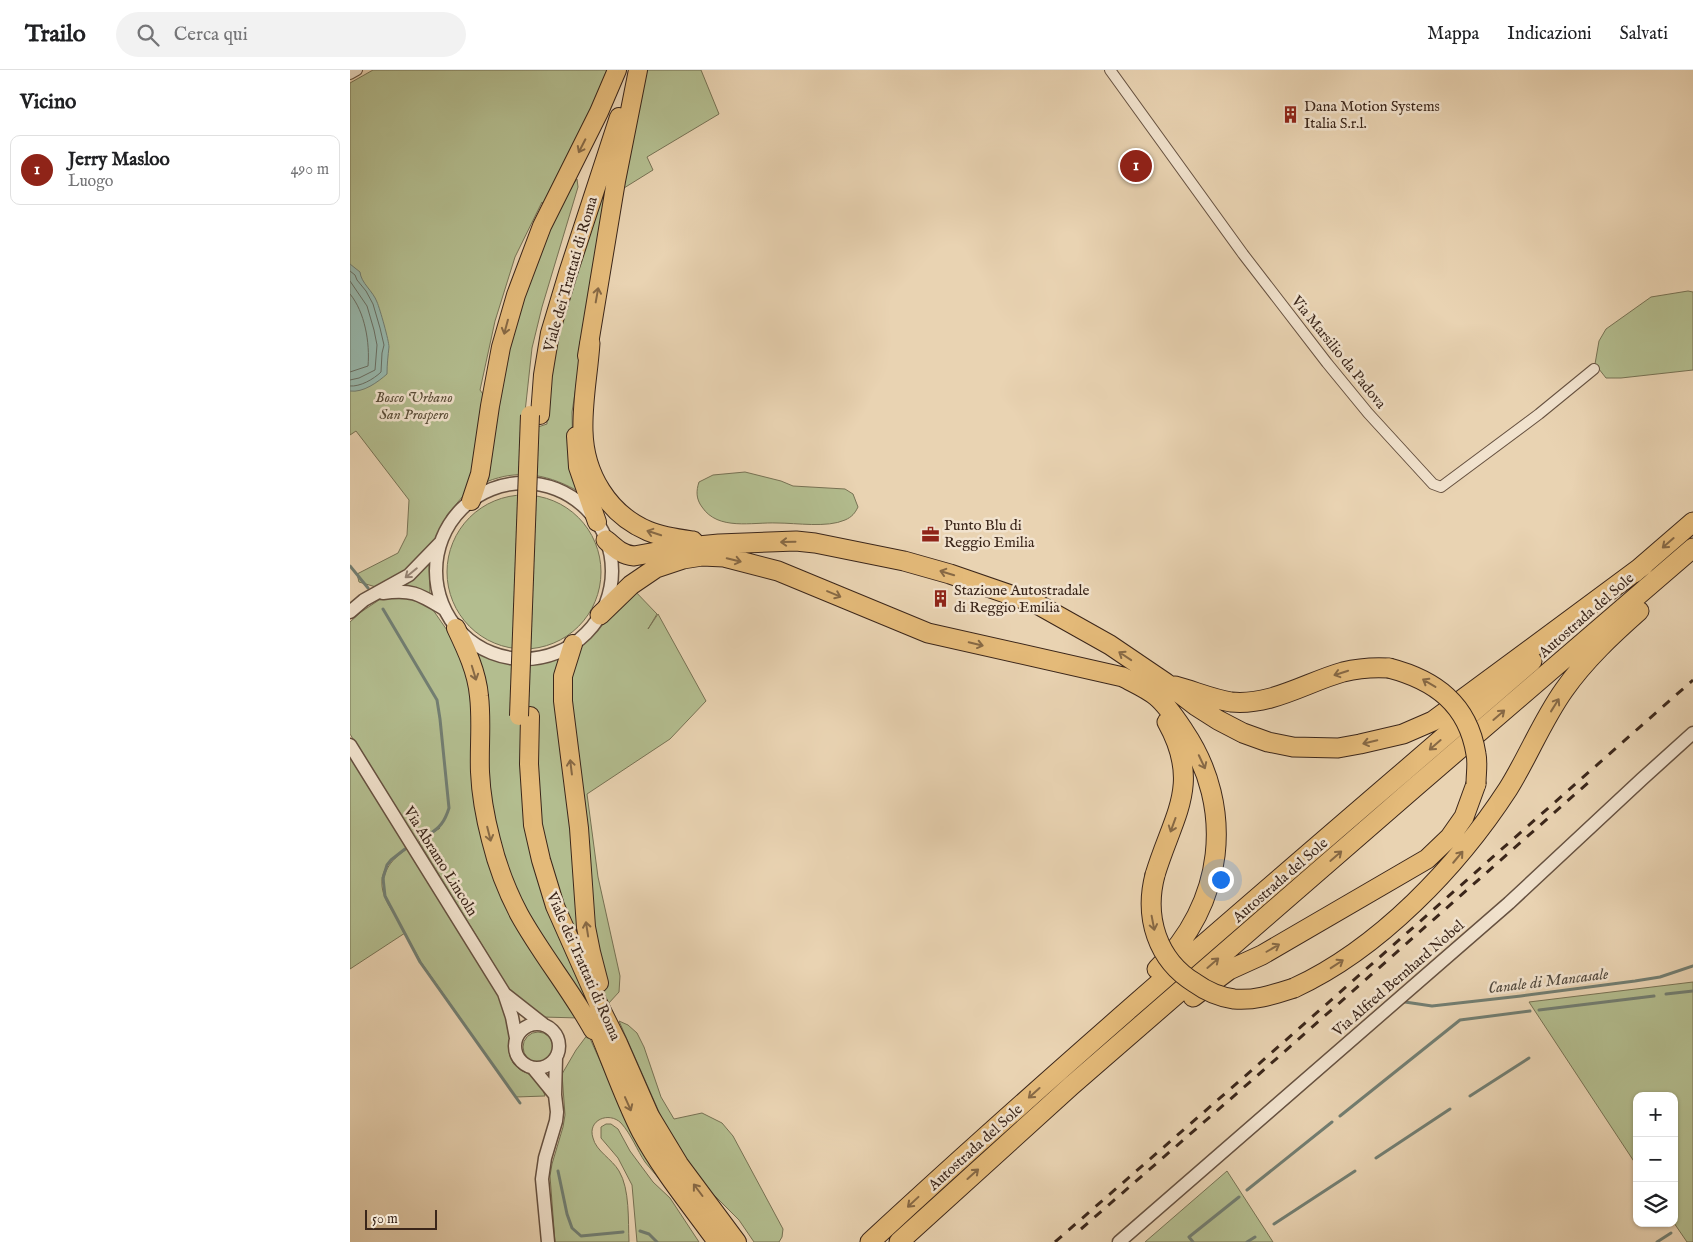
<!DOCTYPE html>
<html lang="it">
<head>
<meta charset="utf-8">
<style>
  body { margin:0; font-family:"IM FELL English",serif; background:#f2f2f2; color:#202124 }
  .controls { position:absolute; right:15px; bottom:15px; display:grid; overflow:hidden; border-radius:10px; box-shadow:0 1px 4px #0004 }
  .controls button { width:45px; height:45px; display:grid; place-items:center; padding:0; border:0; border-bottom:1px solid #e0e0e0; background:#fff; color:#202124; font:25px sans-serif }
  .scale { position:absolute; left:15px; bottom:12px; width:72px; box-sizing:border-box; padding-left:5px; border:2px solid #3b261a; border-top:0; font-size:14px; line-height:18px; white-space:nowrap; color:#3b261a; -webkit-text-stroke:4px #f1e2cd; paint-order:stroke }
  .you { position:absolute; left:870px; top:809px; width:18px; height:18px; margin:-12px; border:4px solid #fff; border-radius:50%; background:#1a73e8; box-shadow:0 0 0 8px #1a73e833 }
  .badge { display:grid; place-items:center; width:32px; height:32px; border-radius:50%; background:#8f2418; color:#fff; font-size:16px; font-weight:700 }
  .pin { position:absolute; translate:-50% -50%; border:2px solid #fff; box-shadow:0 1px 5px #0006 }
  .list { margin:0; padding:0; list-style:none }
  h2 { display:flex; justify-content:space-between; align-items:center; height:65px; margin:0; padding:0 20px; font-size:21px }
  h2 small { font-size:16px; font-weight:400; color:#757577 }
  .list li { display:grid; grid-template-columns:32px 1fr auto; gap:15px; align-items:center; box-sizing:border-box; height:70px; margin:0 10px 10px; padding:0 10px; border:1px solid #e0e0e0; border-radius:10px }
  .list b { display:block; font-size:19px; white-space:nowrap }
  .list p { margin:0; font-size:16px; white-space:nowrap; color:#757577 }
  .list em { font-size:16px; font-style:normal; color:#757577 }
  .icon { flex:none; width:28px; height:28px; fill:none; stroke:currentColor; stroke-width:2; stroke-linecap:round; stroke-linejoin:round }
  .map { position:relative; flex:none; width:1343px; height:1172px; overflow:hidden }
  header { display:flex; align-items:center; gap:30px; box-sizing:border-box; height:70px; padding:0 25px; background:#fff; border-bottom:1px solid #e0e0e0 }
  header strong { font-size:24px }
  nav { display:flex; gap:28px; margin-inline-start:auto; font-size:18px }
  .search { width:350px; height:45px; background:#f2f2f2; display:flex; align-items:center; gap:12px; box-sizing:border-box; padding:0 18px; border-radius:28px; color:#757577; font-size:19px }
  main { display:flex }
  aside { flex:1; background:#fff }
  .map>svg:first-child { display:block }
  .green { fill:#b3bd8f; stroke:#777254 }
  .water { fill:#97b8ad; stroke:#727e72 }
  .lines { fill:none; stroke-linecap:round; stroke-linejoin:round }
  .shore { stroke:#696f64; stroke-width:1 }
  .stream { stroke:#727e72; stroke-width:3 }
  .minor-casing { stroke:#665140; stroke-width:12 }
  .tertiary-casing { stroke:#665140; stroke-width:15 }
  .trunk-casing { stroke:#3b261a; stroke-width:20 }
  .motorway-casing { stroke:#3b261a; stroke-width:21 }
  .minor { stroke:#f1e2cd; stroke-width:10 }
  .tertiary { stroke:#f1e2cd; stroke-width:12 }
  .trunk { stroke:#e4ba79; stroke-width:18 }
  .motorway { stroke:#e4ba79; stroke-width:19 }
  .rail { stroke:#3b261a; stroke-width:3; stroke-dasharray:9 9; stroke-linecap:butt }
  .trunk-bridge-casing { stroke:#3b261a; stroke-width:20; stroke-linecap:butt }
  .motorway-bridge-casing { stroke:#3b261a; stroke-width:21; stroke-linecap:butt }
  .trunk-bridge { stroke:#e4ba79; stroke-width:18 }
  .motorway-bridge { stroke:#e4ba79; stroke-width:19 }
  .oneway { stroke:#876945 }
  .oneway2 { stroke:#968474 }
  .labels { text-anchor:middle; stroke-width:5; stroke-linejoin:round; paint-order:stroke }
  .poi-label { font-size:15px; fill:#3b261a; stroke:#f1e2cd; text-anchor:start }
  .street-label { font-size:15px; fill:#3b261a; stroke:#f1e2cd }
  .park-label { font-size:15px; font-style:italic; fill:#594c37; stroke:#f1e2cd }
  .water-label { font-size:16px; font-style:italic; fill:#524a3f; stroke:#f1e2cd }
</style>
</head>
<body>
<header>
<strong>Trailo</strong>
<div class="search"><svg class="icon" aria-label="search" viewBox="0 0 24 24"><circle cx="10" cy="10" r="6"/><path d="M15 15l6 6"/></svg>Cerca qui</div>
<nav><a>Mappa</a><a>Indicazioni</a><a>Salvati</a></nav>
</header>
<main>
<aside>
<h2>Vicino<small></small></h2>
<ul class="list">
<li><span class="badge">1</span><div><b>Jerry Masloo</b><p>Luogo</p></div><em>490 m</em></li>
</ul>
</aside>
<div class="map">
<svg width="1343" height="1172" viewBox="0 0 1343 1172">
  <rect width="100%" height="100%" fill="#e9d3b2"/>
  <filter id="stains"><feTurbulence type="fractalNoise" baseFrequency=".004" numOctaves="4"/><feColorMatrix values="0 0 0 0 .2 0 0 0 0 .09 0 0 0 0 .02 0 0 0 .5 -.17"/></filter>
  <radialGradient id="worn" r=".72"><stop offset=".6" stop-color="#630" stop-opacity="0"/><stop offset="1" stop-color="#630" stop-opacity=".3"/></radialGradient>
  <!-- green -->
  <path class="green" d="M 23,0 L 261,0 L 194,136 L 192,132 L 165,187 L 145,251 L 130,320 L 135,327 L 128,388 L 118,420 L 97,445 L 85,472 L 66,496 L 26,517 L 9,512 L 7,504 L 48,483 L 57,465 L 59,430 L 6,361 L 0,365 L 0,13 Z
    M 297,0 L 351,0 L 369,44 L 297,87 L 303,100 L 274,118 L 278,85 Z
    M 227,109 L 228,117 L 192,237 L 182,278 L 175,342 L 185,358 L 197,354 L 197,334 L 206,266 L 255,114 L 258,111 L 222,342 L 223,389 L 231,423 C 201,405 170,398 136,412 L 153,306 L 166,252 L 197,161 L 217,122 Z
    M 1338,221 L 1343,222 L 1343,300 L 1271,308 L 1256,308 L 1245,294 L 1249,271 L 1256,259 L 1301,227 Z
    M 395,402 L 431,411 L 443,416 L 495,419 L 503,424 L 508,437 C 505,443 502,447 495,450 C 477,458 447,453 427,453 C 402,452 368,461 352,437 C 346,429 346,421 349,412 L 363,405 Z
    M97 502a77 77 0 1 1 154 0a77 77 0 1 1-154 0Z
    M 79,493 L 80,525 L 49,518 L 62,510 Z
    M 282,518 L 307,544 L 298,559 L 308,544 L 356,631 L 320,669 L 237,724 L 248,807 L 270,906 L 269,922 L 258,934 L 230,948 L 192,947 L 173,935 L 159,919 L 69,772 L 90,758 L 67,771 L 0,664 L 0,552 L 11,542 L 29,530 L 48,526 L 62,527 L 83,540 L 99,563 L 133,583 L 151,590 L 180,592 L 207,586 L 224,577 L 240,563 L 253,547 Z
    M 0,683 L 58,777 C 28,796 24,816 45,845 C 43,839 38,833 36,827 C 28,805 40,790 57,779 L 150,927 L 161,967 L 159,975 L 160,983 L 163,993 L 169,999 L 184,1007 L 191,1014 L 195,1026 L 166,1027 L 71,892 L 55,863 L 0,899 Z
    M 1343,912 L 1343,1172 L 1337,1172 L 1324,1153 L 1324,1026 L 1287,1026 L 1287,1096 L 1179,932 Z
    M 269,951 L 278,955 L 287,963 L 294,977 L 311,1027 L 324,1049 L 352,1043 L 372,1053 L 383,1066 L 433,1159 L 432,1167 L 429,1172 L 404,1172 L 389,1150 L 355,1116 L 330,1080 L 313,1051 Z
    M173 977a15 15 0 1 1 30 0a15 15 0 1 1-30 0Z
    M 238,964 L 272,1040 L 310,1110 C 305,1104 300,1098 295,1092 C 287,1080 281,1064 271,1053 C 259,1041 237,1050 243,1068 C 246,1081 262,1089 269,1101 C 280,1119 278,1151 279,1172 L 205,1172 L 200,1106 L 202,1094 L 213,1057 L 215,1045 L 212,1004 L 226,980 Z
    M 256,1054 L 261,1054 L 268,1059 L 280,1081 L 303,1112 L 320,1128 L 349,1172 L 287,1172 L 282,1115 L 268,1088 L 251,1068 L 251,1057 Z
    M 877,1101 L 923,1172 L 795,1172 Z"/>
  <!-- water -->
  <path class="water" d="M 0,194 L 10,202 C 11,213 23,221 27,232 C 30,239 39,271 39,277 C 38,286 37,294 37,304 C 28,312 13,323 0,321 Z"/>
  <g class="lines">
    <!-- shore -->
    <path class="shore" d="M 0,201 L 5,205 L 7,210 L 16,221 L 23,234 L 30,258 L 34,275 L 32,283 L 31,302 C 24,309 10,317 0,316
      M 0,211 L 17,236 L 24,260 L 27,275 L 25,300 L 9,308 L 0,310
      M 0,224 C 15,242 20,273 18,296 L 0,302"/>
    <!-- stream -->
    <path class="stream" d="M 0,496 L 18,518
      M 33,539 L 87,630 L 90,649 L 99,738 C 95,751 90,758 78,765
      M 55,779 L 41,790 L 37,795 L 33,808 L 35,826 L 70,892 L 170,1033
      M 1316,924 L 1343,921
      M 1055,932 L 1082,936 L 1171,926 L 1285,911 L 1310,907 L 1343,896
      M 1189,940 L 1304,926
      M 1120,1026 L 1179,988
      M 990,1046 L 1110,950 L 1180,941
      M 1026,1088 L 1100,1039
      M 208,1101 L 217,1144 L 222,1158 L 231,1166 L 273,1162
      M 897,1120 L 982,1052
      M 924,1154 L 1005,1101
      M 290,1161 L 299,1164 L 307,1172
      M 843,1172 L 839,1167 L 889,1127
      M 897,1172 L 905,1167
      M 1307,1172 L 1321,1163"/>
    <defs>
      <path id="minor" d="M 760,0 L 893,184 L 977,293 L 1018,343 L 1083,414 L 1091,417 L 1189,344 L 1244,299
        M 0,4 L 7,0"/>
      <path id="tertiary" d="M86 501a88 88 0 1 1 176 0a88 88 0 1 1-176 0Z
        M 33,523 C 62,519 69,524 94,539
        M 0,542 L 14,530 L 59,505 L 90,473
        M 0,675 L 154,923 L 162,947 L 166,968
        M 156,925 L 193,954
        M165 976a22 22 0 1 1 44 0a22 22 0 1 1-44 0Z
        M 183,998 L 205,1025
        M 198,1172 L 192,1109 L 195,1088 L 206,1051 L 207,1042 L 205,1025 L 206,987
        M 769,1172 L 1159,833 L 1292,709 L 1343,663"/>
      <path id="trunk" d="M 237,286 L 266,111 L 288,0
        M 190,345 L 193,305 L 200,263 L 218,203 L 269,47
        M 226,366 L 228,397 L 247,452
        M 121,431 L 130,404 L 140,336 L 151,277 L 166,225 L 192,156 L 249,42 L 267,0
        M 106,558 C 116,579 127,602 129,626 C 132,651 129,677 130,702 C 131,725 135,747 141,770 C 147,795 157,821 169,844 C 191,884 221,920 243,960
        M 223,574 L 213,606 L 213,631 L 229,758 L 236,857 L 241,882 L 249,913
        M 180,646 L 179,694 L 183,755 L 191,790 L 205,836 L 248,933 L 268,973 L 300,1046 L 329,1094 L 387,1172
        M 242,946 C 259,984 272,1025 291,1062 C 312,1101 341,1136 367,1172"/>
      <path id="motorway" d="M 240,273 C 238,303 232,332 233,361 C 234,404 258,444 298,461 C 312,467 328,469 343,471
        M 256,470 C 265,478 272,485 284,486 L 328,478 L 369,474 L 446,471 L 465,473 L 554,491 L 600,504 L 687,534 L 760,575 L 816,613 L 846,636 L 868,650 L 893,663 L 918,672 L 943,677 L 988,678 L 1010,674 L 1053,664 L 1083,651 L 1294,495
        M 1284,503 L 1343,452
        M 250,545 L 281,515 L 306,498 L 333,489 L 352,486 L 374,487 L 428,501 L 578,563 L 773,607 C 784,613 796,618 806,626 C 817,635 826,649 834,661 C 886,738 874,835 807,899
        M 825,616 C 844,621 862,629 881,632 C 921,636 957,612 993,602 C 1009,598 1023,597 1039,598
        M 805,805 C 823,745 852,715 817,652
        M 944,918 C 1029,879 1108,796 1158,719 C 1178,687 1192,651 1214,620 C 1235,590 1262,565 1289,541
        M 843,927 L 879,900 L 912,885 L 1077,789 L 1100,767 L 1114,747 L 1126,714
        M 520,1172 C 735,973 960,783 1182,591
        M 549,1172 L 721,1016 L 1064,718 L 1343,478"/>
    </defs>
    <!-- minor casing -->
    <use href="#minor" class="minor-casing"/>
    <!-- tertiary casing -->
    <use href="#tertiary" class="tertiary-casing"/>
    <!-- trunk casing -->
    <use href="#trunk" class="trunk-casing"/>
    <!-- motorway casing -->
    <use href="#motorway" class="motorway-casing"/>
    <!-- minor -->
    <use href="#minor" class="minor"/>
    <!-- tertiary -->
    <use href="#tertiary" class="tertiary"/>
    <!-- trunk -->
    <use href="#trunk" class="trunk"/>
    <!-- motorway -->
    <use href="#motorway" class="motorway"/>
    <!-- rail -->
    <path class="rail" d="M 731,1159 L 908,1005 L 1240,711
      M 705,1172 L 902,1000 L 1343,610"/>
    <defs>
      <path id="trunk-bridge" d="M 169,646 L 180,345"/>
      <path id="motorway-bridge" d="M 1039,598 C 1085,610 1118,634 1126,684 C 1128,693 1126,704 1126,714
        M 805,805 C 794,847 807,890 845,913 C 856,921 870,927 884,929 C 905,931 925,924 944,918"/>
    </defs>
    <!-- trunk-bridge casing -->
    <use href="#trunk-bridge" class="trunk-bridge-casing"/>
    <!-- motorway-bridge casing -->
    <use href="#motorway-bridge" class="motorway-bridge-casing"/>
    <!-- trunk-bridge -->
    <use href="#trunk-bridge" class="trunk-bridge"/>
    <!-- motorway-bridge -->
    <use href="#motorway-bridge" class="motorway-bridge"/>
  </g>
  <!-- one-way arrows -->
  <defs><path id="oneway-shaft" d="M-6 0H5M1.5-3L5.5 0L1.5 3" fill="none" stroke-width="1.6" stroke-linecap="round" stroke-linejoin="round" transform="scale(1.25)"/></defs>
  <g class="oneway">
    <use href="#oneway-shaft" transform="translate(232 76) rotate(117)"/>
    <use href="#oneway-shaft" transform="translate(247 225) rotate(-80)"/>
    <use href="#oneway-shaft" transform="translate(156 257) rotate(105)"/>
    <use href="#oneway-shaft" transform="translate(304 463) rotate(-162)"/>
    <use href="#oneway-shaft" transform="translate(438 472) rotate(179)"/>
    <use href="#oneway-shaft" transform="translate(1318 473) rotate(139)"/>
    <use href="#oneway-shaft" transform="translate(384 490) rotate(14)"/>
    <use href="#oneway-shaft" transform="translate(597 503) rotate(-163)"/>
    <use href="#oneway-shaft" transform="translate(484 524) rotate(23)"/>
    <use href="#oneway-shaft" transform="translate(626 574) rotate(13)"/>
    <use href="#oneway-shaft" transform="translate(775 586) rotate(-146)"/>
    <use href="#oneway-shaft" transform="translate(124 603) rotate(73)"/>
    <use href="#oneway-shaft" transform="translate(991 603) rotate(162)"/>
    <use href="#oneway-shaft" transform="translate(1079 613) rotate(-149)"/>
    <use href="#oneway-shaft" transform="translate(1205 635) rotate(-58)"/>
    <use href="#oneway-shaft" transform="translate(1149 645) rotate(-41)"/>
    <use href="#oneway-shaft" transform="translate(1020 672) rotate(167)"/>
    <use href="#oneway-shaft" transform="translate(1085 675) rotate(139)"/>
    <use href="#oneway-shaft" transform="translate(852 692) rotate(65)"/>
    <use href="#oneway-shaft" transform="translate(221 697) rotate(-97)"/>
    <use href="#oneway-shaft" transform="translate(823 755) rotate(110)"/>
    <use href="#oneway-shaft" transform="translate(139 764) rotate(76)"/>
    <use href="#oneway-shaft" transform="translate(986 786) rotate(-41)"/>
    <use href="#oneway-shaft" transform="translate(1108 787) rotate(-50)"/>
    <use href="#oneway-shaft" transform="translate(803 853) rotate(79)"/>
    <use href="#oneway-shaft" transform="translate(237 859) rotate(-99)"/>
    <use href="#oneway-shaft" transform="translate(923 878) rotate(-30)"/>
    <use href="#oneway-shaft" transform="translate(863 893) rotate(-41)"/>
    <use href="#oneway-shaft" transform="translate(987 894) rotate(-33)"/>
    <use href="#oneway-shaft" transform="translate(684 1023) rotate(138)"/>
    <use href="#oneway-shaft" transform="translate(278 1034) rotate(66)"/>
    <use href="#oneway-shaft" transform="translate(623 1104) rotate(-42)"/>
    <use href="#oneway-shaft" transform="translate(348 1120) rotate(-127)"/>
    <use href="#oneway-shaft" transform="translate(563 1132) rotate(137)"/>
  </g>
  <use class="oneway2" href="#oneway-shaft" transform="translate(61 503) rotate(141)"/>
  <!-- icons -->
  <defs>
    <symbol id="building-bare" viewBox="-9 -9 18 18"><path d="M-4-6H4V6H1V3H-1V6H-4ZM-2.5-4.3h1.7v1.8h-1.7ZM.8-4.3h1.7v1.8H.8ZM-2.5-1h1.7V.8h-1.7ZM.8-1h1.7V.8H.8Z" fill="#8f2418" stroke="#f1e2cd" stroke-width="2.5" paint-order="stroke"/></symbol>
    <symbol id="office-bare" viewBox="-9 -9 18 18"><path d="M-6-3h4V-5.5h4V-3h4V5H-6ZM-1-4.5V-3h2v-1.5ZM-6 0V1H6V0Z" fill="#8f2418" stroke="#f1e2cd" stroke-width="2.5" paint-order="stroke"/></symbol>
  </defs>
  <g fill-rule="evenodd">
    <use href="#building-bare" x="928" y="32" width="25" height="25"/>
    <use href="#office-bare" x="568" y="452" width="25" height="25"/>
    <use href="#building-bare" x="578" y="516" width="25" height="25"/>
  </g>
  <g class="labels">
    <!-- poi labels -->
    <g class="poi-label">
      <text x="954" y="41">Dana Motion Systems<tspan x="954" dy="17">Italia S.r.l.</tspan></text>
      <text x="594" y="460">Punto Blu di<tspan x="594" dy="17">Reggio Emilia</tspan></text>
      <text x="604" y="525">Stazione Autostradale<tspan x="604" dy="17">di Reggio Emilia</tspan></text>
    </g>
    <!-- street labels -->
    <g class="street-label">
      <text transform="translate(220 204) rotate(-74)" y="5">Viale dei Trattati di Roma</text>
      <text transform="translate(989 282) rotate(51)" y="5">Via Marsilio da Padova</text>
      <text transform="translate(1236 545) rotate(-41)" y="5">Autostrada del Sole</text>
      <text transform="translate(91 791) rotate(58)" y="5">Via Abramo Lincoln</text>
      <text transform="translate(930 810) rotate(-41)" y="5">Autostrada del Sole</text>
      <text transform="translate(234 896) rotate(66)" y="5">Viale dei Trattati di Roma</text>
      <text transform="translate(1048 908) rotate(-41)" y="5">Via Alfred Bernhard Nobel</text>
      <text transform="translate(625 1077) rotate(-42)" y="5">Autostrada del Sole</text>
    </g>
    <!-- park labels -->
    <g class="park-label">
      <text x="64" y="332">Bosco Urbano<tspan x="64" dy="17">San Prospero</tspan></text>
    </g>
    <!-- water labels -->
    <g class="water-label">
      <text transform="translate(1198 910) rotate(-7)" y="6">Canale di Mancasale</text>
    </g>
  </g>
  <rect width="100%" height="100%" filter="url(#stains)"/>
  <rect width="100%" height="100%" fill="url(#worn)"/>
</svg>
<div class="controls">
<button>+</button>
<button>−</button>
<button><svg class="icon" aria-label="layers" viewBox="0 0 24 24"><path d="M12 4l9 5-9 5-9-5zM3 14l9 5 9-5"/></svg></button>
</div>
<div class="scale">50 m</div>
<div class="you"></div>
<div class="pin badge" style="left:786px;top:96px">1</div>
</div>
</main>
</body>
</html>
